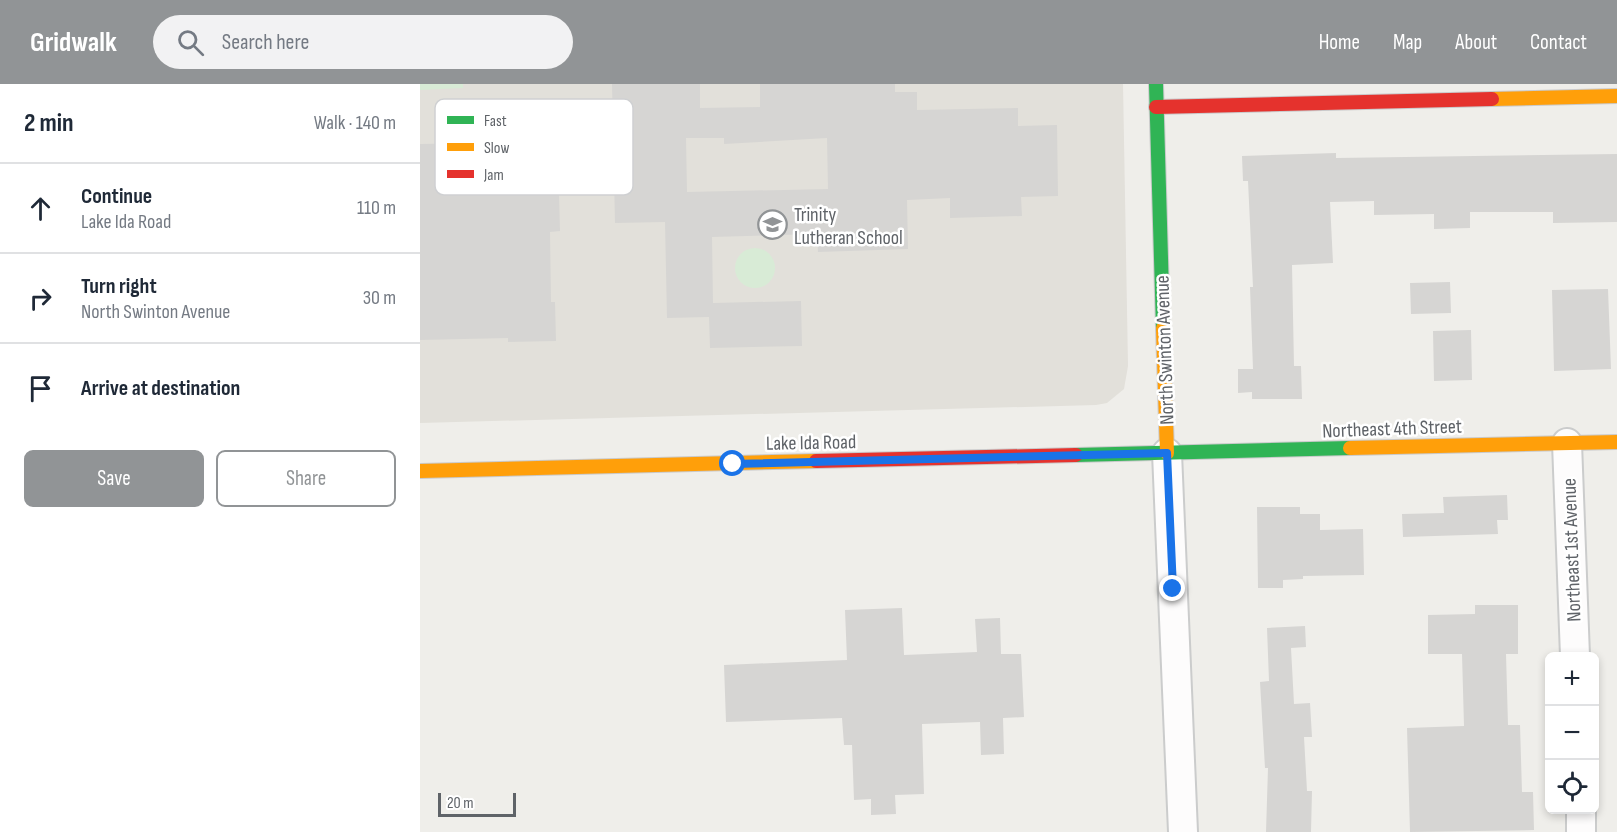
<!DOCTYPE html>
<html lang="en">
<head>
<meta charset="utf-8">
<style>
  body { margin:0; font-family:"Sofia Sans Condensed",sans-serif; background:#f2f2f3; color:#1f2937 }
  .controls { position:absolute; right:18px; bottom:18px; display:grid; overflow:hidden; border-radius:9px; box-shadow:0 3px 9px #0003 }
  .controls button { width:54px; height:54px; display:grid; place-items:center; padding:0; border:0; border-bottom:2px solid #e0e1e3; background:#fff; color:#1f2937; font:30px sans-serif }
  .scale { position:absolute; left:18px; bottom:15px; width:78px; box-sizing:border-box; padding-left:6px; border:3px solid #5f6368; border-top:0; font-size:16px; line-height:21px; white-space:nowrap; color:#5f6368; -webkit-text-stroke:4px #fff; paint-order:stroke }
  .stop { position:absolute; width:18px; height:18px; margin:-14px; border:4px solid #1a73e8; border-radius:50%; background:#fff }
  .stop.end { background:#1a73e8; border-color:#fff; box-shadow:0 2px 6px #0008 }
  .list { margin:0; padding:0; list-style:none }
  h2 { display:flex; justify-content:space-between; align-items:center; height:78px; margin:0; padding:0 24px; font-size:26px }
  h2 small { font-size:20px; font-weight:400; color:#747a83 }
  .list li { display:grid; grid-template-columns:39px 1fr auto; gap:18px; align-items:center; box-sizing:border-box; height:90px; padding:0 24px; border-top:2px solid #e0e1e3 }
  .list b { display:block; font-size:22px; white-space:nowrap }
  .list p { margin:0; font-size:20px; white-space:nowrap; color:#747a83 }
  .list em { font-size:20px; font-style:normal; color:#747a83 }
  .actions { display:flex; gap:12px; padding:18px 24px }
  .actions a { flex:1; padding:14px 0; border:2px solid #919496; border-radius:9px; text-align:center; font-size:21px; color:#919496 }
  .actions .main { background:#919496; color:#fff }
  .icon { flex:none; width:33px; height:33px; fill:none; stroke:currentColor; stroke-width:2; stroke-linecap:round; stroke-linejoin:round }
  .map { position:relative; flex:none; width:1197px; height:748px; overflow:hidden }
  header { display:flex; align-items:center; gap:36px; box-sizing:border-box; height:84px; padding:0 30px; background:#919496; color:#fff }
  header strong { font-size:28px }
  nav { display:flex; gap:33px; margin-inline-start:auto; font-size:21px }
  .search { width:420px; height:54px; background:#f2f2f3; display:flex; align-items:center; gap:15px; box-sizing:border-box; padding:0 21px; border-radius:33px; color:#747a83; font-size:22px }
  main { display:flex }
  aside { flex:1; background:#fff }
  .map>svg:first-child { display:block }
  .education { fill:#e2e0da }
  .green { fill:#d8ebd6 }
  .building { fill:#d6d5d3; fill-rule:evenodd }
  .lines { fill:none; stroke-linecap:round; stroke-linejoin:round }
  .street-casing { stroke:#cbcccc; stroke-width:32 }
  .fast-casing { stroke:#cacacb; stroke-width:16 }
  .slow-casing { stroke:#cacacb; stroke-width:16 }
  .jam-casing { stroke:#cacacb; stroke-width:16 }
  .street { stroke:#fdfcfc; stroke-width:28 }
  .fast { stroke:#30b455; stroke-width:14 }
  .slow { stroke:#ff9f0a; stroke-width:14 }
  .jam { stroke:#e5322d; stroke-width:14 }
  .route { stroke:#1a73e8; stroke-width:8 }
  .labels { text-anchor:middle; stroke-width:5; stroke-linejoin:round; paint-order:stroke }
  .poi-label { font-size:20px; fill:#5f6368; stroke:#fff; text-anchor:start }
  .street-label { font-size:20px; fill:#5f6368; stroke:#fff }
  .key { fill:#fff; stroke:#cfd0d2; stroke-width:1.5 }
  .key-label { font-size:16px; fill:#5f6368 }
</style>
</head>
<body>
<header>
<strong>Gridwalk</strong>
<div class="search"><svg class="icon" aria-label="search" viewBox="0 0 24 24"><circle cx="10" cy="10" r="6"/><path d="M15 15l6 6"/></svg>Search here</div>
<nav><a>Home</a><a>Map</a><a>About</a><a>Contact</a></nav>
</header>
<main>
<aside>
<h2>2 min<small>Walk · 140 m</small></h2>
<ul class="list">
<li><svg class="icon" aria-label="ahead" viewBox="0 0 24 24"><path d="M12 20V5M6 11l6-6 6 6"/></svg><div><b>Continue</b><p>Lake Ida Road</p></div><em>110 m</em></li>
<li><svg class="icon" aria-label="right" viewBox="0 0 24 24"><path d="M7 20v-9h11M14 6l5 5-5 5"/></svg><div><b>Turn right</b><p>North Swinton Avenue</p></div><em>30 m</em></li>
<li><svg class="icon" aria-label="arrive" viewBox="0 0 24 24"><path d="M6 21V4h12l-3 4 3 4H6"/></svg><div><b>Arrive at destination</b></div></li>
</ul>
<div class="actions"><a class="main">Save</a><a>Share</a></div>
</aside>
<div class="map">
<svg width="1197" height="748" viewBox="0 0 1197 748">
  <rect width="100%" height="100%" fill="#efeeea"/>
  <!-- education -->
  <path class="education" d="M 0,0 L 703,0 L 708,282 L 704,305 L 687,319 L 676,321 L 0,339 Z"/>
  <!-- green -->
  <path class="green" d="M 0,0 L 43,0 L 43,4 L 0,6 Z
    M315 184a20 20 0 1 1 40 0a20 20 0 1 1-40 0Z"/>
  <!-- building -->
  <path class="building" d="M 192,0 L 280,0 L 280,24 L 340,23 L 340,0 L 475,0 L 475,8 L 497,8 L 497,26 L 598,24 L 598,42 L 637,41 L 638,112 L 601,113 L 602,132 L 530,134 L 530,114 L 487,116 L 488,165 L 398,168 L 397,150 L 292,153 L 293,219 L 381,217 L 382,262 L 290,264 L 289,233 L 247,234 L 245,138 L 195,139 ZM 266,54 L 304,54 L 304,60 L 407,54 L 408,105 L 267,108 Z
    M 145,49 L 145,73 L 138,73 L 140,147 L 130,148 L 131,218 L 135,218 L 136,257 L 88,258 L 88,254 L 0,256 L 0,60 L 123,58 L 123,50 Z
    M 916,69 L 916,74 L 1197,70 L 1197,138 L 1133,139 L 1133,128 L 1050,128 L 1050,144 L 1014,145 L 1014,130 L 954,131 L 954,117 L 910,118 L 913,179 L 872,181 L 874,282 L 881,282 L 882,315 L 832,315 L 832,308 L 818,309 L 818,285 L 833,285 L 830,203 L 833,203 L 828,97 L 823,97 L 822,72 Z
    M 1030,198 L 1031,229 L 991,230 L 990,199 Z
    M 1188,205 L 1191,285 L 1134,287 L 1132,206 Z
    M 1051,246 L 1052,296 L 1014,297 L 1013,247 Z
    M 1087,411 L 1088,436 L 1077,436 L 1078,450 L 983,453 L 982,430 L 1024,429 L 1023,413 Z
    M 837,423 L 880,423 L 880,430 L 900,430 L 900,446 L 943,445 L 944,491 L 883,492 L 883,495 L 863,496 L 863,504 L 838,504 Z
    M 1055,521 L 1098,521 L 1098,570 L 1086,570 L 1088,641 L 1100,641 L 1102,708 L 1113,708 L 1114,746 L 990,748 L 987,644 L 1044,642 L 1042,570 L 1008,570 L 1008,531 L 1055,530 Z
    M 482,524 L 484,571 L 557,568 L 555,535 L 580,534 L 581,570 L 601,570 L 604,633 L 583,634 L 584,670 L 561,671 L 560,638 L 502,640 L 504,710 L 475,711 L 476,730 L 451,731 L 451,715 L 434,716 L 432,661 L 424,661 L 422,634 L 306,638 L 304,581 L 427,576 L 425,526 Z
    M 885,542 L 886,563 L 871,564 L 874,620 L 890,619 L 892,653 L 884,653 L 887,707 L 892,707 L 891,748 L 846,748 L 848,684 L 845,684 L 840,598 L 849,597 L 847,544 Z"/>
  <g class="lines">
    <defs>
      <path id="street" d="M 1147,359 L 1155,572
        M 747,369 L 763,748
        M 1161,726 L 1161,748"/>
      <path id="fast" d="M 736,0 L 743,244
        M 656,371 L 930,364"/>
      <path id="slow" d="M 1072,15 L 1197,12
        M 743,244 L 747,369
        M 930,364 L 1197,358
        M 0,387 L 396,377"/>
      <path id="jam" d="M 736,23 L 1072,15
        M 396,377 L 656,371"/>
    </defs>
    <!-- street casing -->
    <use href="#street" class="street-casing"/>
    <!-- fast casing -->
    <use href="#fast" class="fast-casing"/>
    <!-- slow casing -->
    <use href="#slow" class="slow-casing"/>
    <!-- jam casing -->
    <use href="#jam" class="jam-casing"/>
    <!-- street -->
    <use href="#street" class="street"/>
    <!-- fast -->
    <use href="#fast" class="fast"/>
    <!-- slow -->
    <use href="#slow" class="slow"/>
    <!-- jam -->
    <use href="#jam" class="jam"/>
  </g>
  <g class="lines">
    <!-- route -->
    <path class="route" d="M 313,380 L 747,369 L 753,505"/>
  </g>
  <!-- icons -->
  <defs>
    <symbol id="school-ring" viewBox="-11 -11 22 22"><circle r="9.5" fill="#fff" stroke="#919496" stroke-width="1.5"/><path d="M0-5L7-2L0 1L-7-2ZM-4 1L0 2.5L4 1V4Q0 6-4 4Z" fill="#919496"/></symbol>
  </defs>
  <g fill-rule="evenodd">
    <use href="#school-ring" x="336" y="124" width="33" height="33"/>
  </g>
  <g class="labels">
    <!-- poi labels -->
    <g class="poi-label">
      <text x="374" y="137">Trinity<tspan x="374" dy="23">Lutheran School</tspan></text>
    </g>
    <!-- street labels -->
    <g class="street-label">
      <text transform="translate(744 266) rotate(-92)" y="7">North Swinton Avenue</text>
      <text transform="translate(972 344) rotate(-2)" y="7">Northeast 4th Street</text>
      <text transform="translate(391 358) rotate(-1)" y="7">Lake Ida Road</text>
      <text transform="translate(1151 466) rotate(-92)" y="7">Northeast 1st Avenue</text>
    </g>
  </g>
  <!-- legend -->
  <rect x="15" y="15" width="198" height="96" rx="9" class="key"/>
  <rect x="27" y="32" width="27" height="8" fill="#30b455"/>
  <rect x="27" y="59" width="27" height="8" fill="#ff9f0a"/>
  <rect x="27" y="86" width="27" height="8" fill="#e5322d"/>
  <g class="key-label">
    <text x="64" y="42">Fast</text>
    <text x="64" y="69">Slow</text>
    <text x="64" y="96">Jam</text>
  </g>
</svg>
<div class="controls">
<button>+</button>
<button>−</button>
<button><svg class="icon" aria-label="locate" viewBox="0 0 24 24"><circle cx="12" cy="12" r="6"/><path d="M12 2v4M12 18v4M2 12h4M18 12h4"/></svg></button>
</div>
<div class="scale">20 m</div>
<div class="stop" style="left:313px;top:380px"></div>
<div class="stop end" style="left:753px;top:505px"></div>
</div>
</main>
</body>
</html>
